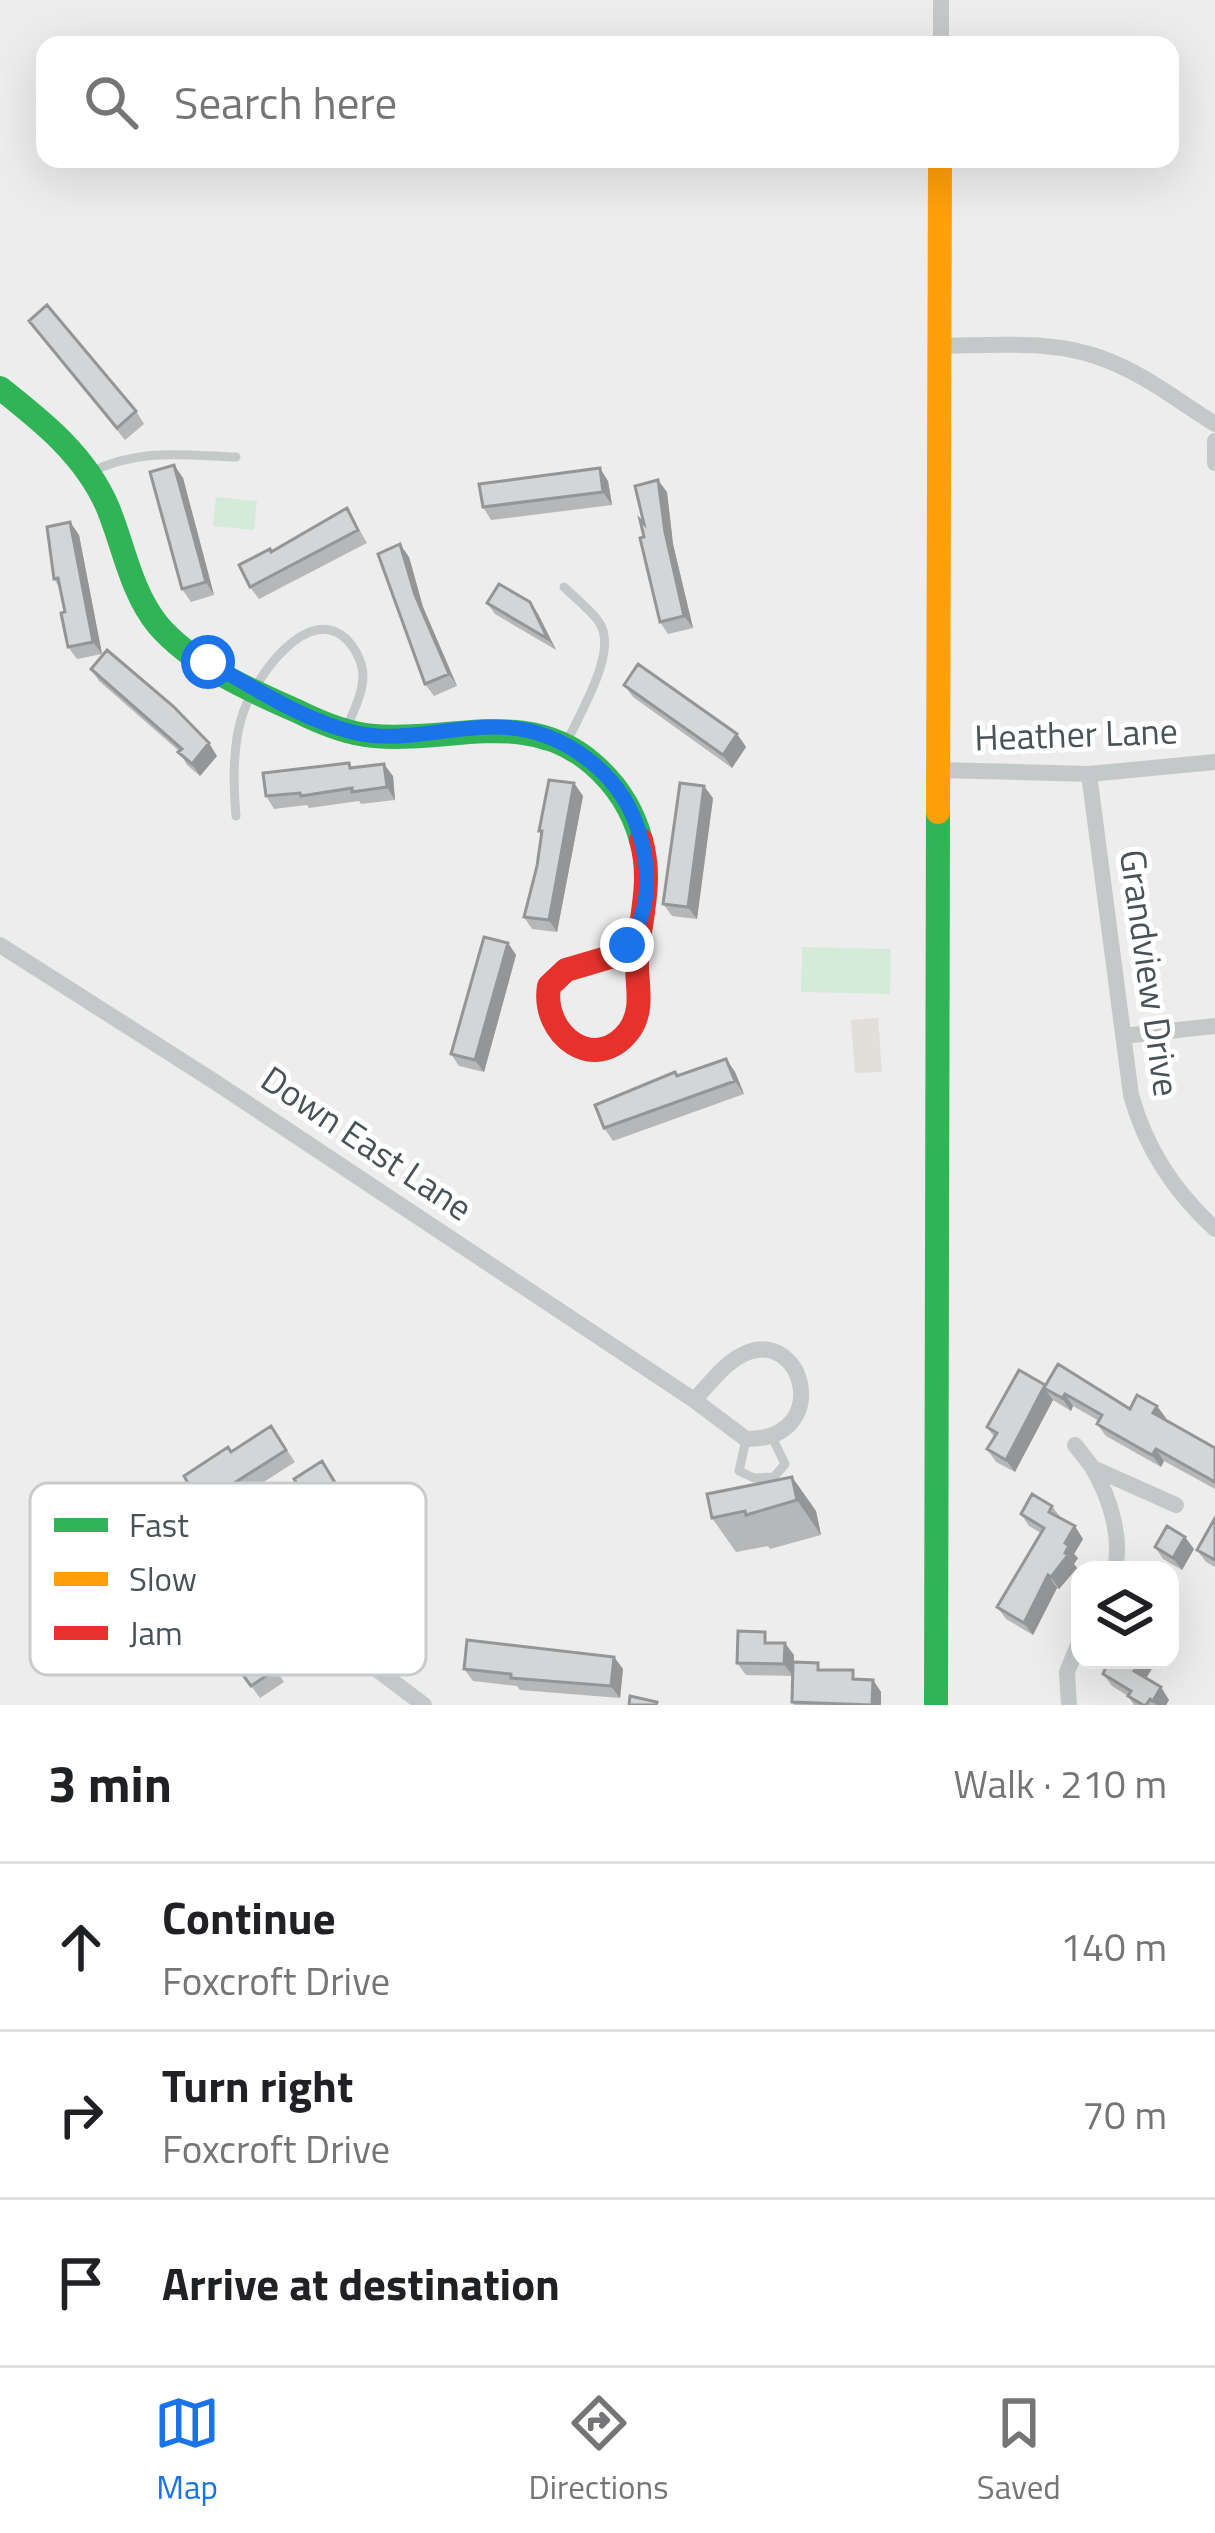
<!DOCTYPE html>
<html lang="en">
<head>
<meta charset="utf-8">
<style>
  body { margin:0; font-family:"Titillium Web",sans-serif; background:#f2f2f2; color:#202124 }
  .controls { position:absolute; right:36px; bottom:36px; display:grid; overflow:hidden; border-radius:24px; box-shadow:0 12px 48px #0002 }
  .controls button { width:108px; height:108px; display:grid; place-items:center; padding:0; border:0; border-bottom:3px solid #e0e0e0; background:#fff; color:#202124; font:60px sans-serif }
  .stop { position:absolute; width:36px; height:36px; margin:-27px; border:9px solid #1a73e8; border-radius:50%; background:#fff }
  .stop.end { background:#1a73e8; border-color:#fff; box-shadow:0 3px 12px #0008 }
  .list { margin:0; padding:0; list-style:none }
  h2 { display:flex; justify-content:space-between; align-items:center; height:156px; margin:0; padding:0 48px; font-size:51px }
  h2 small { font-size:39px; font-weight:400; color:#757577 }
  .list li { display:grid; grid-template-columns:78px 1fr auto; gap:36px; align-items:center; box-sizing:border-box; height:168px; padding:0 48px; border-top:3px solid #e0e0e0 }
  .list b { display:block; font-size:45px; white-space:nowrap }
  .list p { margin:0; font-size:39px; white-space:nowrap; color:#757577 }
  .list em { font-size:39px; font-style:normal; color:#757577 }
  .icon { flex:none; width:66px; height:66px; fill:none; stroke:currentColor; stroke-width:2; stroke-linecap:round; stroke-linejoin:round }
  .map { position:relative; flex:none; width:1215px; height:1705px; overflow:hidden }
  .search { position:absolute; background:#fff; box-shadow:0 12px 48px #0002; left:36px; right:36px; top:36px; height:132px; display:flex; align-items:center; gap:30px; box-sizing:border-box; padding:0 42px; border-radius:24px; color:#757577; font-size:45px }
  .sheet { height:660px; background:#fff }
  nav { display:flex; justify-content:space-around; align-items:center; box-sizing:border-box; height:168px; border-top:3px solid #e0e0e0; background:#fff; font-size:33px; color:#757577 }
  nav a { display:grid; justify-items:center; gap:6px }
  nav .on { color:#1a73e8 }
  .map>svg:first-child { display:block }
  .green { fill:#d4ebd9 }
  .sand { fill:#e2deda }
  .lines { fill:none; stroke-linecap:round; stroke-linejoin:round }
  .lane { stroke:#c5c8c9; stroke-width:9 }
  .street { stroke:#c5c8c9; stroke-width:16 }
  .fast { stroke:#30b455; stroke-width:24 }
  .slow { stroke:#ff9f0a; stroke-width:24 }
  .jam { stroke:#e5322d; stroke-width:24 }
  .wall { fill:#b6b7b8 }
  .shaded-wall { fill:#949596 }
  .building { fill:#d4d5d6; stroke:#949596; stroke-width:3 }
  .route { stroke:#1a73e8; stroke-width:15 }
  .labels { text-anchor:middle; stroke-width:10; stroke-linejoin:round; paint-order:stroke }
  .street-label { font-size:36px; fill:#475358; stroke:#fff }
  .key { fill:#fff; stroke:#c8cbcd; stroke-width:3 }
  .key-label { font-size:33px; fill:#475358 }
</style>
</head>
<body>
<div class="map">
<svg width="1215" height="1705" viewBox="0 0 1215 1705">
  <rect width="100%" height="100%" fill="#eeeded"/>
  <!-- green -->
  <path class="green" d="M 216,497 L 257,501 L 254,530 L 213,526 Z
    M 802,947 L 891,949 L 890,994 L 801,992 Z"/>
  <!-- sand -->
  <path class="sand" d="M 878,1018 L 882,1072 L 855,1073 L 851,1020 Z"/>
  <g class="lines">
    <!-- lane -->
    <path class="lane" d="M 89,473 C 138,448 183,455 236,457
      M 564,587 C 575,598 590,609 599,622 C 619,651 580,712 568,740
      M 236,816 C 233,783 232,745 243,713 C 254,680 309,598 349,642 C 357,651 363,665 363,676 C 363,694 352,714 346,730
      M 746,1439 L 739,1471 L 754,1478 L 774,1477 L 785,1464 L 772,1437"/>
    <!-- street -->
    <path class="street" d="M 941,45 L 941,0
      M 940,346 C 996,345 1056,339 1109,361 C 1147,376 1181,403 1215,424
      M 1215,441 L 1215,463
      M 939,770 L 1089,774 L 1215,762
      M 1089,774 L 1131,1095 C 1146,1149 1174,1191 1215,1229
      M 0,945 L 212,1080 L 694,1400 L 746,1439 C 834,1440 804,1326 744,1354 C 724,1363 709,1385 694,1400
      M 1123,1036 L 1215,1026
      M 1075,1445 L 1093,1468 L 1176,1505
      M 1093,1469 C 1110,1498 1122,1536 1115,1570
      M 273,1567 L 327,1632 L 424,1705
      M 1069,1705 L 1067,1672 L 1080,1640"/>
    <!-- fast -->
    <path class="fast" d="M 0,388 C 43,422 86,456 108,508 C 124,547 131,592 158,625 C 191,664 251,691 297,711 C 321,723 347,734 374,736 C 450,743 528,707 593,764 C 616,784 633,810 641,840
      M 936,1705 L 938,812"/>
    <!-- slow -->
    <path class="slow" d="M 938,812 L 940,159"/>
    <!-- jam -->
    <path class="jam" d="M 641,923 L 617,955 L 566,970 L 549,986 C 541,1035 595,1075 629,1031 C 645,1009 636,984 637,959 C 640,917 653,882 641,840"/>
  </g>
  <!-- wall -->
  <path class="wall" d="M 29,321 L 136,411 L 144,424 L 125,440 Z
    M 174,465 L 183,478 L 214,595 L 191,602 L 182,589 Z
    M 608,481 L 612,505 L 491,520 L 483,507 Z
    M 667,492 L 673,544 L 693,628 L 668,634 L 660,622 L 644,537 L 644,524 Z
    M 347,508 L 367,543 L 259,599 L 250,587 L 271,552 Z
    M 70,522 L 79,535 L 102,654 L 77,659 L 68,647 L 65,612 L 59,587 L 54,579 Z
    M 409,557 L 423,607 L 457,686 L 434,696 L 425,684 Z
    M 530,602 L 538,614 L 556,650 L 495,614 L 487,603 Z
    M 91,669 L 217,756 L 200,776 L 187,765 L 179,751 L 99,681 Z
    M 624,685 L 737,734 L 746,747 L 732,768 L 633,697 Z
    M 352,768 L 393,776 L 395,800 L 361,804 L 359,801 L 309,808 L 307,805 L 274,809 L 266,796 Z
    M 574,783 L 583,796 L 557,932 L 532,929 L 524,917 L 537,866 L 541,835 L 539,831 Z
    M 713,798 L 697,919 L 672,916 L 663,904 Z
    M 508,943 L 516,955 L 484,1072 L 459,1066 L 451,1054 Z
    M 726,1059 L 735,1072 L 744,1094 L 613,1141 L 604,1128 L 677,1076 Z
    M 1046,1385 L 1166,1418 L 1165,1420 L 1215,1448 L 1215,1489 L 1164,1461 L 1161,1467 L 1106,1436 L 1097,1424 L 1099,1421 L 1073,1406 L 1071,1411 L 1053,1400 L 1015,1472 L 996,1462 L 987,1449 L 994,1437 L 987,1427 Z
    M 271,1426 L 295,1462 L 190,1529 L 169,1499 L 189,1485 L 231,1452 Z
    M 331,1473 L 407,1600 L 382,1616 L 373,1603 Z
    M 792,1477 L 816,1511 L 821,1535 L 770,1549 L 768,1546 L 736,1552 L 712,1518 Z
    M 1052,1506 L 1061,1518 L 1083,1539 L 1074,1554 L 1078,1558 L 1074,1564 L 1077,1568 L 1059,1589 L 1057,1588 L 1033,1635 L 1006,1619 L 997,1607 L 1041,1533 L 1029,1526 L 1021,1514 Z
    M 1215,1518 L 1215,1567 L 1206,1562 L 1197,1550 Z
    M 1185,1537 L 1194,1549 L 1182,1570 L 1163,1559 L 1155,1547 Z
    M 194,1547 L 284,1682 L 260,1698 L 199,1616 L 196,1603 Z
    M 773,1643 L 794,1655 L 793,1662 L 859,1679 L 873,1680 L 881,1692 L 881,1705 L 794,1705 L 792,1702 L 793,1676 L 746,1675 L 737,1663 Z
    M 614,1657 L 623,1669 L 620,1698 L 520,1690 L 517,1686 L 473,1681 L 464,1669 Z
    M 1109,1660 L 1157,1660 L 1146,1678 L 1169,1700 L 1166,1705 L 1134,1705 L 1128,1696 L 1112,1686 L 1103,1674 Z"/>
  <!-- shaded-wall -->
  <path class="shaded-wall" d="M 174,465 L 183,478 L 214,595 L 206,582 Z
    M 600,468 L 608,481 L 612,505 L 603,492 Z
    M 658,480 L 667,492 L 673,544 L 693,628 L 684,616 L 665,532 Z
    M 70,522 L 79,535 L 102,654 L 93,642 Z
    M 400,544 L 409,557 L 423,607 L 457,686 L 449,674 L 415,595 Z
    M 530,602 L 538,614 L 556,650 L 548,639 Z
    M 737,734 L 746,747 L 732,768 L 723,755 Z
    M 209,743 L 217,756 L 200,776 L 192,764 Z
    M 384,764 L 393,776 L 395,800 L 387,787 Z
    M 574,783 L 583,796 L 557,932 L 549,920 Z
    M 704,786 L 713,798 L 697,919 L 688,907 Z
    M 508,943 L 516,955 L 484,1072 L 475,1060 Z
    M 726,1059 L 735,1072 L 744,1094 L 735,1081 Z
    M 1044,1388 L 1053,1400 L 1015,1472 L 1006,1460 Z
    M 1065,1394 L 1073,1406 L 1071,1411 L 1062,1398 Z
    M 1157,1406 L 1166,1418 L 1161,1425 L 1153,1413 Z
    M 1156,1449 L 1164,1461 L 1161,1467 L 1152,1455 Z
    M 792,1477 L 816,1511 L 821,1535 L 797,1500 Z
    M 1075,1526 L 1083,1539 L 1074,1554 L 1078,1558 L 1074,1564 L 1077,1568 L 1059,1589 L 1051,1577 L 1065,1553 L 1065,1543 Z
    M 1185,1537 L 1194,1549 L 1182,1570 L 1173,1558 Z
    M 1048,1575 L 1057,1588 L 1033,1635 L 1024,1623 Z
    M 1170,1613 L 1178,1625 L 1170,1638 Z
    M 785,1643 L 794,1655 L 793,1676 L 784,1664 Z
    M 614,1657 L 623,1669 L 620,1698 L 611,1686 Z
    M 1141,1660 L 1157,1660 L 1143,1684 L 1134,1671 Z
    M 873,1680 L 881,1692 L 881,1705 L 872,1705 Z
    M 1161,1687 L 1169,1700 L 1166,1705 L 1156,1705 L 1153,1701 Z"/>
  <!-- building -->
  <path class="building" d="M 47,305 L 136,411 L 117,428 L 29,321 Z
    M 174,465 L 206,582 L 182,589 L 150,472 Z
    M 600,468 L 603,492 L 483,507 L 479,484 Z
    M 658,480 L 665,532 L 684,616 L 660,622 L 640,538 L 644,537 L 640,520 L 644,524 L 635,486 Z
    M 347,508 L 358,530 L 250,587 L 239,565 L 270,549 L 271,552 Z
    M 70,522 L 93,642 L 68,647 L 61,613 L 65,612 L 58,578 L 54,579 L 47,527 Z
    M 400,544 L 415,595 L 449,674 L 425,684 L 378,554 Z
    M 499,584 L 530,602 L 548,639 L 487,603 Z
    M 107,650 L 173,706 L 209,743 L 192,764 L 178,752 L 182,749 L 91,669 Z
    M 638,664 L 737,734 L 723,755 L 624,685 Z
    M 349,763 L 350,768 L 384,764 L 387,787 L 352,792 L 352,788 L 301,796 L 300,793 L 266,796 L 263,773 Z
    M 549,780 L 574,783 L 549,920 L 524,917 L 537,866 L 542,831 L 539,831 Z
    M 680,783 L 704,786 L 688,907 L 663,904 Z
    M 484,937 L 508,943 L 475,1060 L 451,1054 Z
    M 726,1059 L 735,1081 L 604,1128 L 595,1105 L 675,1072 L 677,1076 Z
    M 1058,1364 L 1130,1409 L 1137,1395 L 1157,1406 L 1153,1413 L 1215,1448 L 1215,1482 L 1156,1449 L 1152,1455 L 1097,1424 L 1102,1415 L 1065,1394 L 1062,1398 L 1044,1388 Z
    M 1019,1370 L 1045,1385 L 1006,1460 L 987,1449 L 997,1433 L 987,1427 Z
    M 271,1426 L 286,1450 L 181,1517 L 169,1499 L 189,1485 L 184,1476 L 228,1447 L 231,1452 Z
    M 322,1461 L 398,1588 L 373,1603 L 294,1479 Z
    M 792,1477 L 797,1500 L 746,1515 L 745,1511 L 712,1518 L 707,1494 Z
    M 1032,1494 L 1052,1506 L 1049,1512 L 1075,1526 L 1065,1543 L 1069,1546 L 1065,1553 L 1068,1555 L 1051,1577 L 1048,1575 L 1024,1623 L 997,1607 L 1044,1528 L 1021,1514 Z
    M 1215,1518 L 1215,1560 L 1197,1550 Z
    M 1167,1526 L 1185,1537 L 1173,1558 L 1155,1547 Z
    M 194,1547 L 276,1669 L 251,1686 L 199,1616 L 192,1605 L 196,1603 L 169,1563 Z
    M 738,1631 L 765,1632 L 765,1643 L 785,1643 L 784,1664 L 737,1663 Z
    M 467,1640 L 614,1657 L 611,1686 L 511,1678 L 511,1674 L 464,1669 Z
    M 1109,1660 L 1141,1660 L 1134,1671 L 1161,1687 L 1153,1701 L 1150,1699 L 1146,1705 L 1143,1705 L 1128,1696 L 1131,1691 L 1103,1674 Z
    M 793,1662 L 818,1663 L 818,1670 L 853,1670 L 853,1679 L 873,1680 L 872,1705 L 792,1702 Z
    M 630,1696 L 657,1702 L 656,1705 L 629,1705 Z"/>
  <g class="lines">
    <!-- route -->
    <path class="route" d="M 208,662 C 255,688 304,721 356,733 C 402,743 447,727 493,727 C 558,726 620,770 639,832 C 651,872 651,910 627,945"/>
  </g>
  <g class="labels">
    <!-- street labels -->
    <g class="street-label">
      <text transform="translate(1076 734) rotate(-2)" y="13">Heather Lane</text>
      <text transform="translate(1150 973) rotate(82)" y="13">Grandview Drive</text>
      <text transform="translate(367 1143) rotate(34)" y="13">Down East Lane</text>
    </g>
  </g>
  <!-- legend -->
  <rect x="30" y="1483" width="396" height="192" rx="18" class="key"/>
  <rect x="54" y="1518" width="54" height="14" fill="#30b455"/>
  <rect x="54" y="1572" width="54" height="14" fill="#ff9f0a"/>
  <rect x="54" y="1626" width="54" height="14" fill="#e5322d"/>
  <g class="key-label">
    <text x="129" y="1537">Fast</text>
    <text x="129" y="1591">Slow</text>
    <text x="129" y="1645">Jam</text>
  </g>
</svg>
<div class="controls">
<button><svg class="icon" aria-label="layers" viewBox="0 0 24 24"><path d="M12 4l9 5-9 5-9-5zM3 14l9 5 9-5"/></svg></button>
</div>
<div class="stop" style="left:208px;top:662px"></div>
<div class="stop end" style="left:627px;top:945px"></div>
<div class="search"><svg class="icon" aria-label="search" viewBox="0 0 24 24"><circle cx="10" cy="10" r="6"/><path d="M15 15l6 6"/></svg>Search here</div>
</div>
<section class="sheet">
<h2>3 min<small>Walk · 210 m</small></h2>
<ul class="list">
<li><svg class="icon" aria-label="ahead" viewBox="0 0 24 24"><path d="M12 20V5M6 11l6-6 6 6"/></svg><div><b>Continue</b><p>Foxcroft Drive</p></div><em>140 m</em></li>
<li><svg class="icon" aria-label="right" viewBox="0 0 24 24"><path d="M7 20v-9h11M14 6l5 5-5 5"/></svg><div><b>Turn right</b><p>Foxcroft Drive</p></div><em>70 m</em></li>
<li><svg class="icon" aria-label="arrive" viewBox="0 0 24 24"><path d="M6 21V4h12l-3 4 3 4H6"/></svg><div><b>Arrive at destination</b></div></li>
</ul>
</section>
<nav>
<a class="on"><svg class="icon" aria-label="map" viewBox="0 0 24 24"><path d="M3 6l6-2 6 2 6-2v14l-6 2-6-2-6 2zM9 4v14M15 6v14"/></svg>Map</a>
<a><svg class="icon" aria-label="directions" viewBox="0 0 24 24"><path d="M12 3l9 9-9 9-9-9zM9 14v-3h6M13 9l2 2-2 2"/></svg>Directions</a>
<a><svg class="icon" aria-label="saved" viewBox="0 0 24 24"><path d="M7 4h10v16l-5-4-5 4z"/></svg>Saved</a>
</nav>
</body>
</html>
